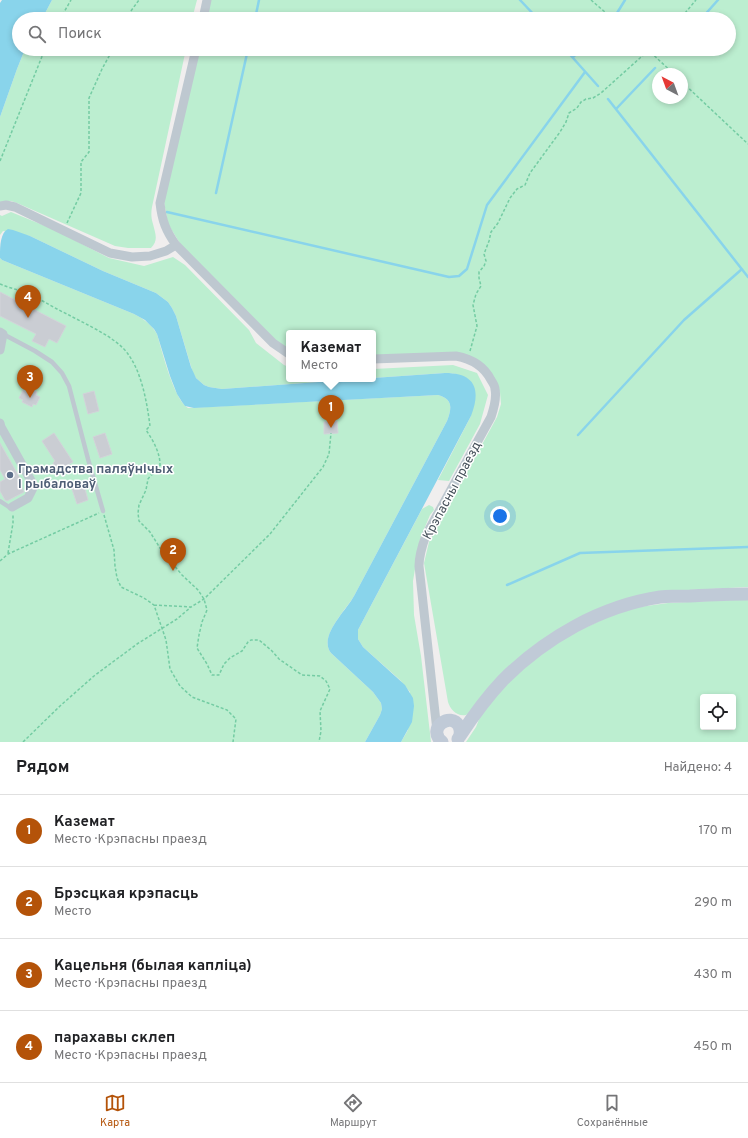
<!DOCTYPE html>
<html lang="ru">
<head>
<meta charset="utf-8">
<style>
  body { margin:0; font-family:Overpass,sans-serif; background:#f6f6f6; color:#202124 }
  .controls { position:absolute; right:12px; bottom:12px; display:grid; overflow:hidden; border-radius:4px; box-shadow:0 2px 6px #0003 }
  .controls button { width:36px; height:36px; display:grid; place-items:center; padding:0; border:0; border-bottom:1px solid #e0e0e0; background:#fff; color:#202124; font:20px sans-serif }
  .compass { position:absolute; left:652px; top:68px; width:36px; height:36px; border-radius:50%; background:#fff; box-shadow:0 2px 6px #0003; rotate:319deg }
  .you { position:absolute; left:500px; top:516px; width:14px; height:14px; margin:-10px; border:3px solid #fff; border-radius:50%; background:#1a73e8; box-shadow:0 0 0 6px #1a73e833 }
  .badge { display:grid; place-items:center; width:26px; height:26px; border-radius:50%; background:#b45309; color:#fff; font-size:13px; font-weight:700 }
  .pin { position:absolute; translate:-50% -33px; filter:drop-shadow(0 1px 2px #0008) }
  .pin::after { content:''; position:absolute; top:21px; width:14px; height:12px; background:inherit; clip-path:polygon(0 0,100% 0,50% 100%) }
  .popup { position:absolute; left:286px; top:330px; width:90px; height:52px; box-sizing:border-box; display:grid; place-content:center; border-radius:4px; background:#fff; filter:drop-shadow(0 1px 3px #0005); font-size:13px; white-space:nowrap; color:#757577 }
  .popup b { font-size:15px; color:#202124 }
  .popup::after { content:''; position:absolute; left:50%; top:100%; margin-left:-8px; border:8px solid transparent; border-top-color:#fff }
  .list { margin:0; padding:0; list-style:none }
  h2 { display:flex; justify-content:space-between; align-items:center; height:52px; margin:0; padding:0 16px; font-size:17px }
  h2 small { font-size:13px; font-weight:400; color:#757577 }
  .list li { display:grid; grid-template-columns:26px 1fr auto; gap:12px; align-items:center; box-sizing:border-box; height:72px; padding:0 16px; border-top:1px solid #e0e0e0 }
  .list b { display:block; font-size:15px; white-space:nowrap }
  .list p { margin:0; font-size:13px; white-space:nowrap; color:#757577 }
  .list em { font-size:13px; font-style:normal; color:#757577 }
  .icon { flex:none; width:22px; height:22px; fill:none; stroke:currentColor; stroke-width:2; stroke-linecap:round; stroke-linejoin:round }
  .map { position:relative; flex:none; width:748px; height:742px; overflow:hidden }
  .search { position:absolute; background:#fff; box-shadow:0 2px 6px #0003; left:12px; right:12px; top:12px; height:44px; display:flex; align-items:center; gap:10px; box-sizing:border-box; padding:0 14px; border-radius:22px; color:#757577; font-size:15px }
  .sheet { height:340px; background:#fff }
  nav { display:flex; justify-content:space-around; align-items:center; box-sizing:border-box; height:56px; border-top:1px solid #e0e0e0; background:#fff; font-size:11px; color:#757577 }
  nav a { display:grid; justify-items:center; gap:2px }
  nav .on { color:#b45309 }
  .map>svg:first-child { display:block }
  .green { fill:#bceed0; fill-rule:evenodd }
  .water { fill:#89d4eb }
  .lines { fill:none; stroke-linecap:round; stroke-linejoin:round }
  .stream { stroke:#89d4eb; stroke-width:2.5 }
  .building { fill:#cacdd3; stroke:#d2d4d9 }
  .path { stroke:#74cca3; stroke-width:1.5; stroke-dasharray:3 2; stroke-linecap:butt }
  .lane { stroke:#bec8d0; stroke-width:4.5 }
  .street { stroke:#bec8d0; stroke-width:9 }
  .secondary { stroke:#c0cad7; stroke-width:13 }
  .service-dot { fill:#5c6f8a; stroke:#fff; stroke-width:1.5 }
  .labels { text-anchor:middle; stroke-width:3; stroke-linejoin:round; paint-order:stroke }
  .service-label { font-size:13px; font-weight:bold; fill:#4e5e75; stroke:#fff; text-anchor:start }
  .street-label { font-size:13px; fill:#46515b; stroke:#fff }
</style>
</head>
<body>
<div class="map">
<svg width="748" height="742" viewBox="0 0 748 742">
  <rect width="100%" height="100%" fill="#f0eeee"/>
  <!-- green -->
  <path class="green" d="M 52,0 L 197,0 L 192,19 L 42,19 Z
    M 209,0 L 748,0 L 748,587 L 670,591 L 571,624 L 472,711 C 470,712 468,714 466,715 C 457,717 450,709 448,702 L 424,563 L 429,542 L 497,417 L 501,404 L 500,392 L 479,361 L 462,353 L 373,356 L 373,333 L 289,333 L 289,350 L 270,338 L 181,245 L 168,224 L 164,202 L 198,49 L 729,49 L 729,19 L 205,19 ZM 658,74 L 682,74 L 682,98 L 658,98 Z
    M 25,49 L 186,49 L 152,207 C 151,213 151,218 153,224 C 155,233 159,240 151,248 L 128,248 L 115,246 L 17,203 L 11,201 L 0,202 L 0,117 L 17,69 Z
    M 11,212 L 55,230 L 109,258 L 144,266 L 173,257 L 185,265 L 249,330 L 256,343 L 284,365 L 289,367 L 289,379 L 359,379 L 222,389 L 209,387 L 204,385 L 196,378 L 193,373 L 176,316 L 172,308 L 168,302 L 156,293 L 103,271 L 30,236 L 3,231 L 0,235 L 0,215 L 2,216 Z
    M 0,258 L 2,260 L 134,314 C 144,319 151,324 157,334 C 162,351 174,400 188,408 L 438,395 C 453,399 452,408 447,421 L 354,596 C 346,610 318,637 331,653 L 373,692 L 381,703 L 382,709 L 380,715 L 365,742 L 0,742 Z
    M 453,365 L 477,373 L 488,395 L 480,424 L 449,481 L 438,480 L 471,416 L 457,374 L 445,373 L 373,378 L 373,369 Z
    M 429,505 L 433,507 L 434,510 L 430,515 L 420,539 L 413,581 L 414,615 L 421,656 L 431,742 L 401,742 L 408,730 L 410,692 L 400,680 L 363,647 L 358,639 L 358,630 L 422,509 Z
    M 748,599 L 748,742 L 466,742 L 476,727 L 480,717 L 507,682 L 559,640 L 625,609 L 668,603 ZM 703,697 L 733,697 L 733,727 L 703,727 Z"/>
  <!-- water -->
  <path class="water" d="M 2,0 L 52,0 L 42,19 L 19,19 L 19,49 L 25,49 L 17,69 L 0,117 L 0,3 Z
    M 8,229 L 13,230 L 30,236 L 103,271 L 156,293 L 168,302 L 172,308 L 176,316 L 191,367 L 196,378 L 204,385 L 209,387 L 222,389 L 359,379 L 373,379 L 373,378 L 445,373 C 476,373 481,390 471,416 L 358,630 L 358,639 L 363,647 L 405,685 L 413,698 L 414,706 L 412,722 L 401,742 L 365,742 L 380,715 L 382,709 L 381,703 L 373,692 L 331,653 C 318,636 346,611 354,596 L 447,421 C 452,408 453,399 438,395 L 194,408 L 185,406 L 182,402 L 177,394 L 170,376 L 157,334 L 154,329 L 145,320 L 134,314 L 2,260 L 0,258 C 0,247 0,233 8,229 Z"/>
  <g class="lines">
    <!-- stream -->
    <path class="stream" d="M 520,0 L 538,19
      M 617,13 L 625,0
      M 255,19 L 259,0
      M 701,19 L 718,0
      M 565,49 L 598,86
      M 669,54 L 674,49
      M 573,57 L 582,49
      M 608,99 L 748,277
      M 616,109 L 655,68
      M 216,193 L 248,49
      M 167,212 L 449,277 L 459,276 L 467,269 L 487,205 L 585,72
      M 578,435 L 684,320 L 742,269
      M 507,585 L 580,553 L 748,547"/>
  </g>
  <!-- building -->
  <path class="building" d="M 0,292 L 66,326 L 57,343 L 49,339 L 45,347 L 32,341 L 36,334 L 0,316 Z
    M 29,388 L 37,392 L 36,395 L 40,397 L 36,405 L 33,404 L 32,407 L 22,402 L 23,400 L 19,398 L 23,390 L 27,392 Z
    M 94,391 L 99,411 L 88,414 L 83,394 Z
    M 337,421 L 338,433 L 324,434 L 324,422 Z
    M 54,433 L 73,462 L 58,471 L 53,463 L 55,461 L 42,441 Z
    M 105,433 L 112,454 L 100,458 L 93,437 Z
    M 0,443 L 21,480 L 19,482 L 24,492 L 7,501 L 5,500 L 0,491 L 0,482 L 5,479 L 0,470 Z
    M 83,482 L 88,500 L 77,504 L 71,486 Z"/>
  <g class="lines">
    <!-- path -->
    <path class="path" d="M 591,0 L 613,19
      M 60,19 L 71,0
      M 125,19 L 139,0
      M 677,19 L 685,13 L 696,0
      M 647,49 L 674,74
      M 682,82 L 748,144
      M 0,161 L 45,49
      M 67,223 L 81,193 L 81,162 L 89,152 L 89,98 L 102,69 L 113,49
      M 0,284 C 9,288 20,290 29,294 C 42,300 54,308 67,314 C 85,324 116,337 128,354 C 142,373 147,403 150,426 L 146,430 C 154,442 163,457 159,472 L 151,475 L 148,479 L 146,490 L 139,505 L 138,513 L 139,521 L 150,532 L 160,548 L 182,575 L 198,590 L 204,599 L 207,610 L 202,622 L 199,635 L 197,648 L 207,664 L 212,675 L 219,675 L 224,664 L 230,658 L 242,651 L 248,642 L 251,640 L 259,640 L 271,650 L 279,659 L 302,675 L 320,676 L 326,681 L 330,689 L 320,711 L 321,731 L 319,742
      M 470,351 L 477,326 L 473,305 L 476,294 L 481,286 L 479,278 L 479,272 L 484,266 L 486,261 L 484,254 L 489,241 L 491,232 L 498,223 L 510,198 L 517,189 L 525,185 L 530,173 L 560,132 L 566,122 L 569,113 L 577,108 L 581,102 L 586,99 L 593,98 L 601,93 L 650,49
      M 104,515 L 114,550 L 115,566 L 117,578 L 121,587 L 144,598 L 154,605 L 166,640 L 170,669 L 180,686 L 192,697 L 227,710 L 236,719 L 233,742
      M 8,553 L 13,523 L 13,515
      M 0,561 L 8,554 L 99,513
      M 154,605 L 191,607 L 204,599 L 270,534 L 323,467 L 329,454 L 331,433
      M 23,742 L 60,706 L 94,676 L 137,644 L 177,619 L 191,607"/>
    <!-- lane -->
    <path class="lane" d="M 3,334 L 35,351 L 52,362 L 62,373 L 69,386 L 88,459 L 103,511
      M 0,501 L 9,507"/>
    <!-- street -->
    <path class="street" d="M 203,19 L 207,0
      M 196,49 L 160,203 C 162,221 166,231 176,245 L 273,343 L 289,354
      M 0,206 L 6,205 L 15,207 L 110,253 L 132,257 L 150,256 L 166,251 L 176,245
      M 0,332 L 3,334 L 0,350
      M 373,359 L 456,356 C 472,359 484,366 491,380 C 493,383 495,386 495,389 C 497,398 494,408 491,417 L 426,535 C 422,546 419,555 419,566 L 437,731
      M 0,423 L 1,427 L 34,486 L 28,498 L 12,507"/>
    <!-- secondary -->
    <path class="secondary" d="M 460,736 C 473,716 487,697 503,680 C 545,638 601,606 660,597 C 670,596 680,596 690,596 C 709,595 729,594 748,594
      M 442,742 C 426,728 451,711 459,726 C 461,731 461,735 458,739"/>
  </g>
  <!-- markers -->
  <circle class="service-dot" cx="10" cy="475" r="4"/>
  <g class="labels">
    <!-- service labels -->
    <g class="service-label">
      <text x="18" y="473">Грамадства паляўнічых<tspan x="18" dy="15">і рыбаловаў</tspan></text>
    </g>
    <!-- street labels -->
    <g class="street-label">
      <text transform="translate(451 490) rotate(-62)" y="5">Крэпасны праезд</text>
    </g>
  </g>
</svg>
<div class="controls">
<button><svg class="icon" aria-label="locate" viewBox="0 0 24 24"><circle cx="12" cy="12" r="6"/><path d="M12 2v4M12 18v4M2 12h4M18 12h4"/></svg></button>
</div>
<svg class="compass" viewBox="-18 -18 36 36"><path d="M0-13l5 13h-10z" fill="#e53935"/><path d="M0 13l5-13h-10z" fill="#757577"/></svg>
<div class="you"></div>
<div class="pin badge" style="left:331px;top:428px">1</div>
<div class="popup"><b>Каземат</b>Место</div>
<div class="pin badge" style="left:173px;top:571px">2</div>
<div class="pin badge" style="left:30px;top:398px">3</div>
<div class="pin badge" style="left:28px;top:318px">4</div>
<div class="search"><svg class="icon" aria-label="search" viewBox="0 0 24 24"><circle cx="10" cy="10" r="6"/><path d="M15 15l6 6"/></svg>Поиск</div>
</div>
<section class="sheet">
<h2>Рядом<small>Найдено: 4</small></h2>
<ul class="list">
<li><span class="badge">1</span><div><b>Каземат</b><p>Место · Крэпасны праезд</p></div><em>170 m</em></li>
<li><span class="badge">2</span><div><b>Брэсцкая крэпасць</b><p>Место</p></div><em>290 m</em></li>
<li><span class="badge">3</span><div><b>Кацельня (былая капліца)</b><p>Место · Крэпасны праезд</p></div><em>430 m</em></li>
<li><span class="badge">4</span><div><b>парахавы склеп</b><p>Место · Крэпасны праезд</p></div><em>450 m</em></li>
</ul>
</section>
<nav>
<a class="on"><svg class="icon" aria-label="map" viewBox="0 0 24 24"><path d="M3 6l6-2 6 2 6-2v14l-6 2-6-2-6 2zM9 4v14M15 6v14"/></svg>Карта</a>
<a><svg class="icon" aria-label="directions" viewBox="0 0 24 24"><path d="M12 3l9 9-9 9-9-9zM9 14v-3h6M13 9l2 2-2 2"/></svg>Маршрут</a>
<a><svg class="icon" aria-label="saved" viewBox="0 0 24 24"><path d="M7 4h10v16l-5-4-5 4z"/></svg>Сохранённые</a>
</nav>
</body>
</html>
